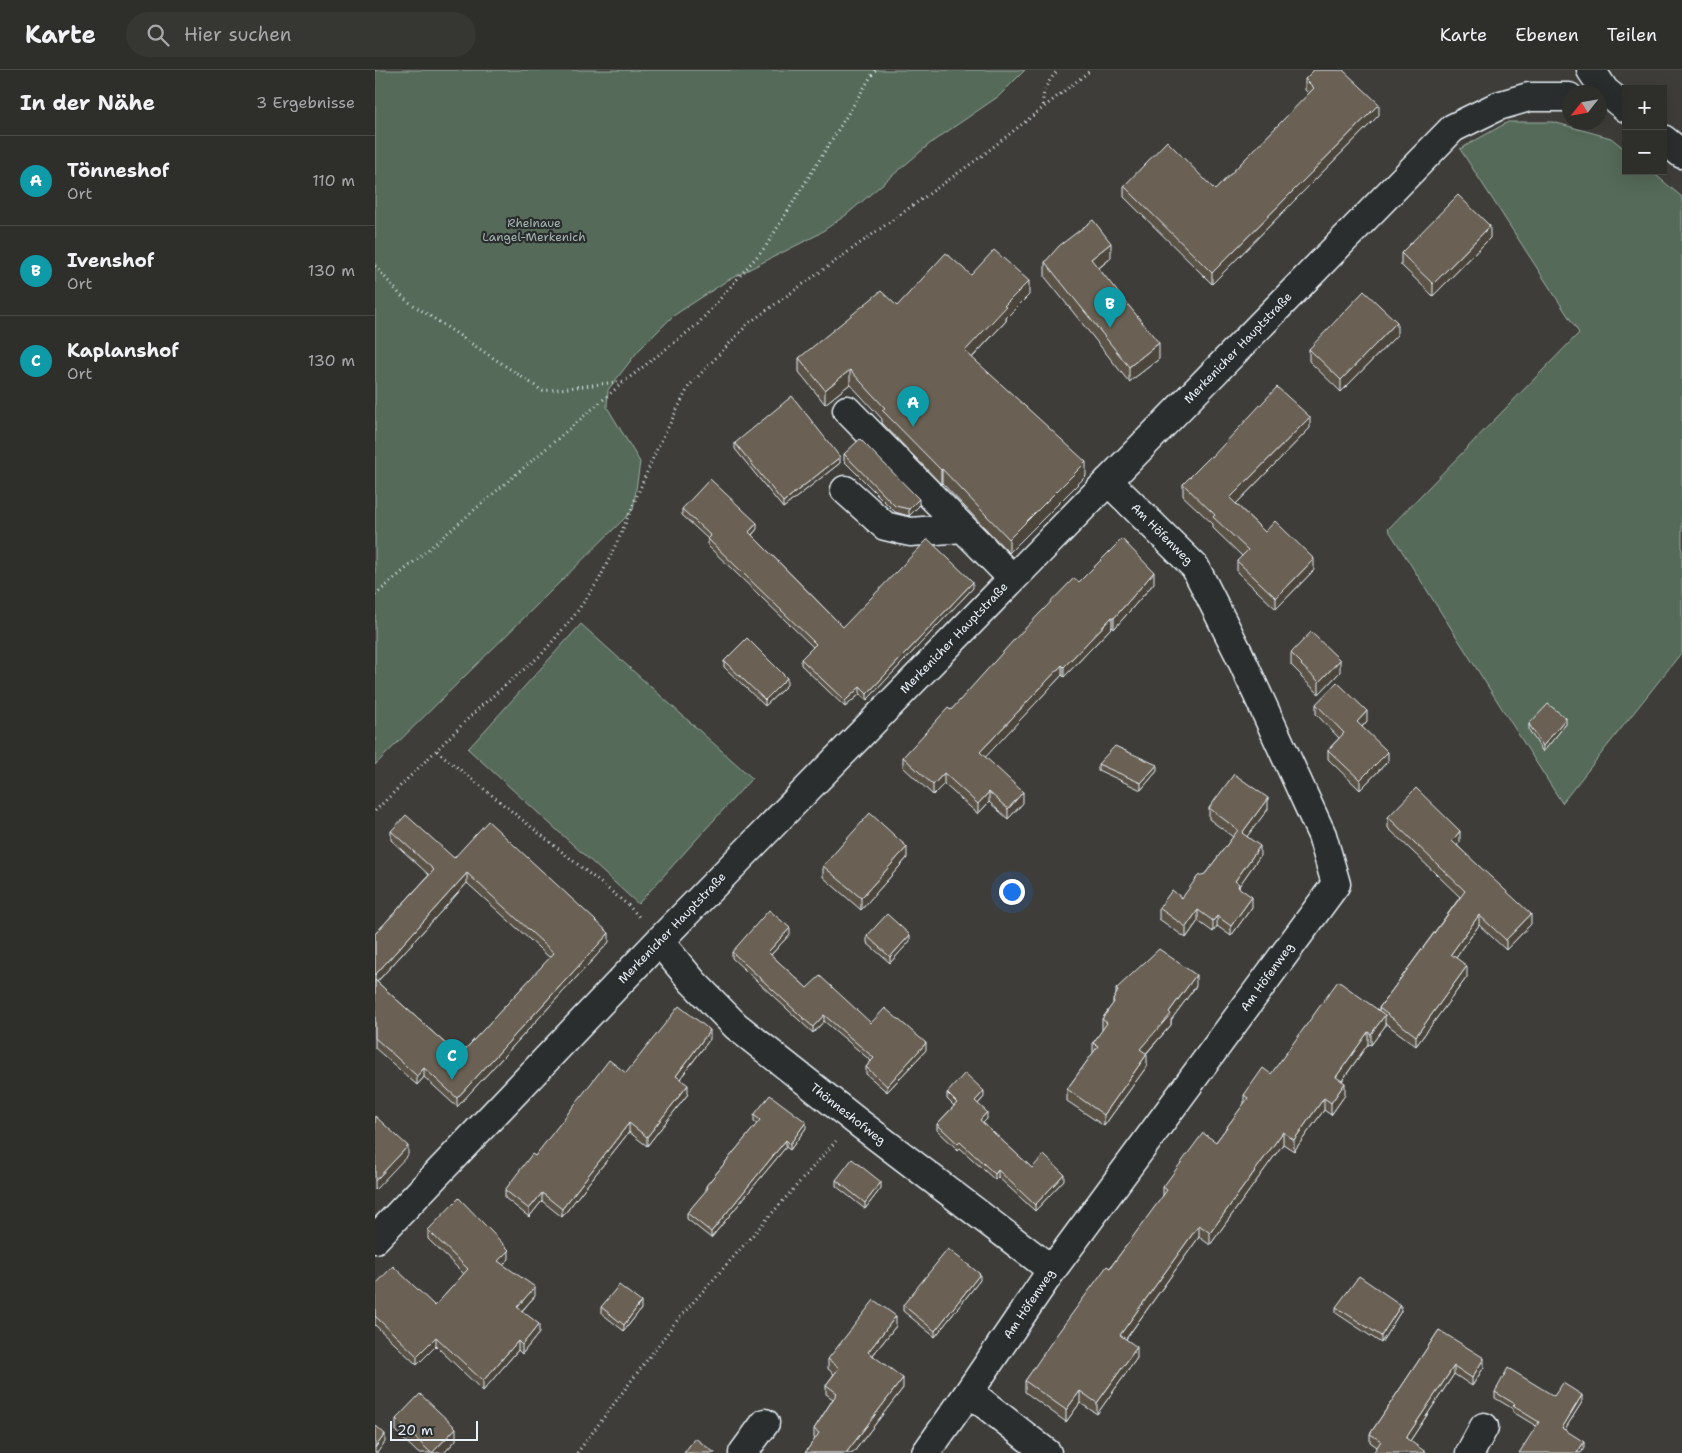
<!DOCTYPE html>
<html lang="de">
<head>
<meta charset="utf-8">
<style>
  body { margin:0; font-family:"Shantell Sans",sans-serif; background:#363633; color:#f1f3f6 }
  .controls { position:absolute; right:15px; top:15px; display:grid; overflow:hidden; border-radius:0px; box-shadow:0 5px 20px #0002 }
  .controls button { width:45px; height:45px; display:grid; place-items:center; padding:0; border:0; border-bottom:1px solid #494a47; background:#2e2e2b; color:#f1f3f6; font:25px sans-serif }
  .compass { position:absolute; left:1187px; top:15px; width:45px; height:45px; border-radius:50%; background:#2e2e2b; box-shadow:0 5px 20px #0002; rotate:239deg }
  .scale { position:absolute; left:15px; bottom:12px; width:88px; box-sizing:border-box; padding-left:5px; border:2px solid #e8f1f8; border-top:0; font-size:14px; line-height:18px; white-space:nowrap; color:#e8f1f8; -webkit-text-stroke:4px #2a2d2e; paint-order:stroke }
  .you { position:absolute; left:636px; top:821px; width:18px; height:18px; margin:-12px; border:4px solid #fff; border-radius:50%; background:#1a73e8; box-shadow:0 0 0 8px #1a73e833 }
  .badge { display:grid; place-items:center; width:32px; height:32px; border-radius:50%; background:#8abfa5; color:#fff; font-size:16px; font-weight:700 }
  .pin { position:absolute; translate:-50% -41px; filter:drop-shadow(0 1px 2px #0008) }
  .pin::after { content:''; position:absolute; top:26px; width:18px; height:15px; background:inherit; clip-path:polygon(0 0,100% 0,50% 100%) }
  .list { margin:0; padding:0; list-style:none }
  h2 { display:flex; justify-content:space-between; align-items:center; height:65px; margin:0; padding:0 20px; font-size:21px }
  h2 small { font-size:16px; font-weight:400; color:#a7a8a9 }
  .list li { display:grid; grid-template-columns:32px 1fr auto; gap:15px; align-items:center; box-sizing:border-box; height:90px; padding:0 20px; border-top:1px solid #494a47 }
  .list b { display:block; font-size:19px; white-space:nowrap }
  .list p { margin:0; font-size:16px; white-space:nowrap; color:#a7a8a9 }
  .list em { font-size:16px; font-style:normal; color:#a7a8a9 }
  .icon { flex:none; width:28px; height:28px; fill:none; stroke:currentColor; stroke-width:2; stroke-linecap:round; stroke-linejoin:round }
  .map { position:relative; flex:none; width:1307px; height:1383px; overflow:hidden }
  header { display:flex; align-items:center; gap:30px; box-sizing:border-box; height:70px; padding:0 25px; background:#2e2e2b; border-bottom:1px solid #494a47 }
  header strong { font-size:24px }
  nav { display:flex; gap:28px; margin-inline-start:auto; font-size:18px }
  .search { width:350px; height:45px; background:#363633; display:flex; align-items:center; gap:12px; box-sizing:border-box; padding:0 18px; border-radius:28px; color:#a7a8a9; font-size:19px }
  main { display:flex }
  aside { flex:1; background:#2e2e2b }
  .map>svg:first-child { display:block }
  .green { fill:#546b58; stroke:#9eaea8 }
  .lines { fill:none; stroke-linecap:round; stroke-linejoin:round }
  .minor-casing { stroke:#e8f1f8; stroke-width:31 }
  .path { stroke:#e8f1f8; stroke-width:3; stroke-dasharray:1 4; stroke-linecap:butt }
  .minor { stroke:#2a2d2e; stroke-width:28 }
  .wall { fill:#5c5347; stroke:#e8f1f8; fill-rule:evenodd }
  .shaded-wall { fill:#4b443a; stroke:#e8f1f8 }
  .building { fill:#6b6153; stroke:#e8f1f8 }
  .labels { text-anchor:middle; stroke-width:4.5; stroke-linejoin:round; paint-order:stroke }
  .park-label { font-size:12px; fill:#a5b5b0; stroke:#2a2d2e }
  .street-label { font-size:12px; fill:#e8f1f8; stroke:#2a2d2e }
</style>
</head>
<body>
<header>
<strong>Karte</strong>
<div class="search"><svg class="icon" aria-label="search" viewBox="0 0 24 24"><circle cx="10" cy="10" r="6"/><path d="M15 15l6 6"/></svg>Hier suchen</div>
<nav><a>Karte</a><a>Ebenen</a><a>Teilen</a></nav>
</header>
<main>
<aside>
<h2>In der Nähe<small>3 Ergebnisse</small></h2>
<ul class="list">
<li><span class="badge" style="background:#0f9aa8">A</span><div><b>Tönneshof</b><p>Ort</p></div><em>110 m</em></li>
<li><span class="badge" style="background:#0f9aa8">B</span><div><b>Ivenshof</b><p>Ort</p></div><em>130 m</em></li>
<li><span class="badge" style="background:#0f9aa8">C</span><div><b>Kaplanshof</b><p>Ort</p></div><em>130 m</em></li>
</ul>
</aside>
<div class="map">
<svg width="1307" height="1383" viewBox="0 0 1307 1383">
  <rect width="100%" height="100%" fill="#3e3d39"/>
  <filter id="ink" filterUnits="userSpaceOnUse"><feTurbulence type="fractalNoise" baseFrequency=".02" numOctaves="2"/><feDisplacementMap in="SourceGraphic" scale="10" xChannelSelector="R" yChannelSelector="G"/><feConvolveMatrix kernelMatrix="1 2 1 2 8 2 1 2 1" color-interpolation-filters="sRGB"/></filter>
  <g filter="url(#ink)">
    <!-- green -->
    <path class="green" d="M 0,0 L 650,0 L 624,26 L 557,72 L 471,145 L 442,165 L 353,210 L 298,246 L 263,281 L 233,320 L 232,337 L 265,392 L 258,440 L 0,695 Z
      M 1133,52 L 1178,52 L 1236,68 L 1251,80 L 1251,101 L 1276,101 L 1307,127 L 1307,582 L 1187,733 L 1013,459 L 1204,263 L 1085,79 Z
      M 206,554 L 377,708 L 263,834 L 93,679 Z"/>
    <g class="lines">
      <defs>
        <path id="minor" d="M 1216,0 L 1230,21 L 1251,38
          M 1288,69 L 1307,84
          M 472,340 L 637,508
          M 470,420 L 510,456 L 535,462 L 588,458
          M 284,871 L 318,912 L 361,956 L 480,1050 L 677,1200
          M 0,1169 L 284,871 L 1078,58 L 1123,36 L 1154,27 L 1194,27
          M 594,1322 L 672,1383
          M 368,1383 L 390,1353
          M 551,1383 L 594,1322 L 677,1200 L 961,814 L 947,765 L 863,582 L 820,497 L 733,411
          M 1095,1383 L 1109,1357"/>
      </defs>
      <!-- minor casing -->
      <use href="#minor" class="minor-casing"/>
      <!-- path -->
      <path class="path" d="M 668,35 C 667,19 673,12 683,0
        M 0,196 L 28,228 L 168,321 L 250,311 L 323,254 L 391,176 L 500,0
        M 0,525 L 250,311
        M 62,681 L 253,835 L 266,849
        M 0,741 L 104,638 L 166,585 L 199,546 L 224,510 L 244,468 L 281,381 L 314,316 L 374,253 L 604,88 L 716,0
        M 202,1383 L 299,1254 L 461,1071"/>
      <!-- minor -->
      <use href="#minor" class="minor"/>
    </g>
    <!-- wall -->
    <path class="wall" d="M 930,9 L 1004,45 L 837,214 L 749,127 L 749,116 L 840,120 L 934,24 L 930,20 Z
      M 1115,168 L 1058,226 L 1026,195 L 1026,183 Z
      M 736,188 L 724,198 L 784,289 L 754,312 L 670,207 L 670,192 Z
      M 596,205 L 654,225 L 631,248 L 631,251 L 597,288 L 711,406 L 634,483 L 567,413 L 566,414 L 507,353 L 507,349 L 475,314 L 450,334 L 424,302 L 424,288 L 522,236 Z
      M 1022,265 L 966,322 L 934,291 L 934,279 Z
      M 935,358 L 861,434 L 890,462 L 939,500 L 901,539 L 862,502 L 862,491 L 867,486 L 838,458 L 838,454 L 808,426 L 808,414 L 837,387 Z
      M 360,373 L 465,393 L 408,438 L 360,379 Z
      M 469,384 L 544,436 L 534,446 L 520,442 L 469,391 Z
      M 307,439 L 382,459 L 377,465 L 468,557 L 598,518 L 492,630 L 485,624 L 470,637 L 426,595 L 426,589 L 438,577 L 333,476 L 333,469 L 307,445 Z
      M 704,512 L 779,513 L 739,559 L 737,557 L 689,607 L 687,605 L 610,687 L 648,733 L 633,749 L 614,732 L 603,744 L 569,714 L 558,725 L 528,697 L 528,687 L 576,640 Z
      M 916,583 L 965,602 L 944,624 L 926,607 L 926,605 L 916,595 Z
      M 349,591 L 412,615 L 390,636 L 349,597 Z
      M 941,634 L 992,651 L 987,657 L 1013,691 L 985,720 L 953,689 L 953,680 L 964,668 L 941,644 Z
      M 1154,654 L 1191,654 L 1168,682 L 1154,660 Z
      M 723,694 L 782,701 L 766,720 L 723,700 Z
      M 834,738 L 893,739 L 872,766 L 885,786 L 864,816 L 864,818 L 877,837 L 856,866 L 842,856 L 838,862 L 823,851 L 811,868 L 784,849 L 784,838 L 807,828 L 830,804 L 858,767 L 834,749 Z
      M 1013,747 L 1085,772 L 1082,775 L 1156,854 L 1131,880 L 1104,855 L 1081,888 L 1092,907 L 1041,976 L 1010,953 L 1010,956 L 996,975 L 993,974 L 967,1011 L 970,1025 L 956,1045 L 949,1040 L 919,1081 L 908,1074 L 835,1175 L 824,1167 L 751,1269 L 762,1288 L 722,1344 L 705,1333 L 691,1352 L 650,1322 L 650,1311 L 788,1127 L 788,1117 L 841,1072 L 869,1034 L 869,1025 L 896,1004 L 1004,941 L 1004,938 L 1085,827 L 1013,758 Z
      M 16,761 L 79,788 L 234,872 L 82,1037 L 49,1007 L 42,1015 L 0,978 L 0,864 L 54,805 L 16,770 ZM 92,813 L 175,888 L 84,986 L 2,912 Z
      M 532,788 L 486,840 L 448,807 L 448,796 Z
      M 415,864 L 396,885 L 432,918 L 496,953 L 551,980 L 512,1022 L 491,1004 L 491,997 L 496,991 L 449,951 L 438,963 L 357,888 L 357,882 Z
      M 492,866 L 535,871 L 515,893 L 492,873 Z
      M 821,916 L 796,950 L 796,955 L 771,984 L 772,996 L 729,1056 L 692,1031 L 692,1019 L 718,983 L 718,973 L 727,961 L 727,949 L 738,934 L 738,930 L 741,925 L 741,919 Z
      M 335,969 L 305,1009 L 313,1024 L 272,1076 L 254,1062 L 187,1147 L 167,1131 L 154,1147 L 130,1128 L 130,1120 L 160,1086 L 251,1003 Z
      M 572,1023 L 609,1027 L 603,1034 L 612,1049 L 608,1053 L 657,1098 L 689,1110 L 660,1141 L 623,1107 L 620,1110 L 585,1078 L 583,1080 L 562,1060 L 562,1054 L 579,1036 L 572,1029 Z
      M 379,1045 L 431,1058 L 415,1080 L 411,1077 L 336,1168 L 312,1149 L 312,1143 L 331,1121 L 331,1116 L 382,1054 L 379,1052 Z
      M 461,1110 L 506,1118 L 490,1139 L 461,1116 Z
      M 53,1160 L 134,1189 L 128,1194 L 160,1226 L 147,1241 L 164,1263 L 147,1284 L 143,1280 L 108,1321 L 61,1276 L 42,1295 L 0,1255 L 0,1215 L 60,1236 L 89,1204 L 53,1169 Z
      M 605,1210 L 560,1267 L 528,1241 L 528,1235 Z
      M 226,1237 L 266,1239 L 249,1261 L 226,1243 Z
      M 961,1237 L 1026,1241 L 1006,1273 L 961,1243 Z
      M 521,1256 L 498,1285 L 528,1318 L 478,1383 L 430,1383 L 440,1369 L 439,1368 L 439,1359 L 458,1329 L 451,1324 L 451,1315 L 459,1304 L 453,1299 L 453,1289 Z
      M 1064,1260 L 1109,1297 L 1097,1316 L 1079,1304 L 1035,1371 L 1002,1377 L 995,1372 L 995,1364 Z
      M 1120,1322 L 1179,1326 L 1207,1332 L 1190,1359 L 1209,1378 L 1161,1356 L 1138,1342 L 1138,1339 L 1120,1328 Z
      M 21,1349 L 81,1370 L 69,1383 L 43,1383 L 21,1362 Z"/>
    <!-- shaded-wall -->
    <path class="shaded-wall" d="M 1004,34 L 1004,45 L 837,214 L 837,203 Z
      M 1115,156 L 1115,168 L 1058,226 L 1058,214 Z
      M 736,173 L 736,188 L 716,204 L 716,189 Z
      M 654,211 L 654,225 L 631,248 L 631,251 L 590,295 L 590,281 L 629,236 Z
      M 1022,252 L 1022,265 L 966,322 L 966,310 Z
      M 784,273 L 784,289 L 754,312 L 754,297 Z
      M 475,300 L 475,314 L 450,334 L 450,320 Z
      M 935,347 L 935,358 L 855,440 L 855,428 Z
      M 465,387 L 465,393 L 408,438 L 408,432 Z
      M 711,392 L 711,406 L 634,483 L 634,469 Z
      M 567,399 L 567,413 L 566,414 L 566,400 Z
      M 544,429 L 544,436 L 534,446 L 534,439 Z
      M 382,453 L 382,459 L 374,468 L 374,462 Z
      M 939,489 L 939,500 L 901,539 L 901,528 Z
      M 779,502 L 779,513 L 739,559 L 739,548 Z
      M 598,512 L 598,518 L 492,630 L 492,624 Z
      M 737,547 L 737,557 L 689,607 L 689,597 Z
      M 965,590 L 965,602 L 944,624 L 944,612 Z
      M 687,595 L 687,605 L 605,693 L 605,682 Z
      M 412,608 L 412,615 L 390,636 L 390,630 Z
      M 485,617 L 485,624 L 470,637 L 470,631 Z
      M 992,641 L 992,651 L 982,662 L 982,652 Z
      M 1191,648 L 1191,654 L 1168,682 L 1168,676 Z
      M 1013,682 L 1013,691 L 985,720 L 985,710 Z
      M 782,695 L 782,701 L 766,720 L 766,713 Z
      M 569,703 L 569,714 L 558,725 L 558,715 Z
      M 614,722 L 614,732 L 603,744 L 603,734 Z
      M 648,722 L 648,733 L 633,749 L 633,739 Z
      M 893,728 L 893,739 L 867,773 L 867,763 Z
      M 1085,761 L 1085,772 L 1077,781 L 1077,771 Z
      M 885,776 L 885,786 L 864,816 L 864,825 L 860,811 Z
      M 532,777 L 532,788 L 486,840 L 486,828 Z
      M 92,803 L 92,813 L 0,914 L 0,905 Z
      M 877,827 L 877,837 L 856,866 L 856,856 Z
      M 823,840 L 823,851 L 811,868 L 811,857 Z
      M 1156,844 L 1156,854 L 1131,880 L 1131,870 Z
      M 1104,845 L 1104,855 L 1076,895 L 1076,884 Z
      M 842,846 L 842,856 L 838,862 L 838,851 Z
      M 415,858 L 415,864 L 393,888 L 393,882 Z
      M 234,863 L 234,872 L 82,1037 L 82,1028 Z
      M 535,865 L 535,871 L 515,893 L 515,887 Z
      M 1092,896 L 1092,907 L 1041,976 L 1041,966 Z
      M 821,905 L 821,916 L 796,950 L 796,955 L 765,990 L 765,979 L 794,942 Z
      M 449,945 L 449,951 L 438,963 L 438,957 Z
      M 1010,945 L 1010,956 L 996,975 L 996,964 Z
      M 335,960 L 335,969 L 301,1014 L 301,1006 Z
      M 993,962 L 993,974 L 961,1019 L 961,1007 Z
      M 551,973 L 551,980 L 512,1022 L 512,1016 Z
      M 772,984 L 772,996 L 729,1056 L 729,1045 Z
      M 49,998 L 49,1007 L 42,1015 L 42,1006 Z
      M 970,1013 L 970,1025 L 956,1045 L 956,1033 Z
      M 313,1015 L 313,1024 L 272,1076 L 272,1067 Z
      M 609,1021 L 609,1027 L 600,1037 L 600,1031 Z
      M 949,1028 L 949,1040 L 919,1081 L 919,1070 Z
      M 612,1042 L 612,1049 L 605,1056 L 605,1050 Z
      M 431,1052 L 431,1058 L 415,1080 L 415,1074 Z
      M 254,1053 L 254,1062 L 187,1147 L 187,1139 Z
      M 908,1062 L 908,1074 L 835,1175 L 835,1163 Z
      M 411,1070 L 411,1077 L 336,1168 L 336,1162 Z
      M 33,1076 L 33,1085 L 0,1120 L 0,1111 Z
      M 623,1100 L 623,1107 L 620,1110 L 620,1104 Z
      M 689,1104 L 689,1110 L 660,1141 L 660,1135 Z
      M 506,1112 L 506,1118 L 490,1139 L 490,1133 Z
      M 167,1123 L 167,1131 L 154,1147 L 154,1139 Z
      M 824,1155 L 824,1167 L 745,1277 L 745,1265 Z
      M 134,1180 L 134,1189 L 123,1200 L 123,1191 Z
      M 605,1204 L 605,1210 L 560,1267 L 560,1261 Z
      M 160,1217 L 160,1226 L 142,1246 L 142,1237 Z
      M 266,1232 L 266,1239 L 249,1261 L 249,1255 Z
      M 1026,1235 L 1026,1241 L 1006,1273 L 1006,1266 Z
      M 521,1246 L 521,1256 L 493,1291 L 493,1282 Z
      M 164,1254 L 164,1263 L 147,1284 L 147,1275 Z
      M 61,1267 L 61,1276 L 42,1295 L 42,1286 Z
      M 143,1271 L 143,1280 L 108,1321 L 108,1311 Z
      M 762,1277 L 762,1288 L 722,1344 L 722,1333 Z
      M 1109,1288 L 1109,1297 L 1097,1316 L 1097,1308 Z
      M 1079,1296 L 1079,1304 L 1031,1377 L 1031,1368 Z
      M 528,1308 L 528,1318 L 478,1383 L 471,1383 Z
      M 705,1321 L 705,1333 L 691,1352 L 691,1340 Z
      M 1207,1325 L 1207,1332 L 1187,1364 L 1187,1358 Z
      M 81,1358 L 81,1370 L 69,1383 L 57,1383 Z
      M 10,1364 L 10,1372 L 2,1383 L 0,1383 L 0,1378 Z
      M 1209,1372 L 1209,1378 L 1206,1383 L 1202,1383 Z"/>
    <!-- building -->
    <path class="building" d="M 939,0 L 968,0 L 1004,34 L 837,203 L 749,116 L 792,71 L 840,120 L 939,18 L 930,9 Z
      M 1083,125 L 1115,156 L 1058,214 L 1026,183 Z
      M 718,150 L 736,173 L 716,189 L 784,273 L 754,297 L 670,192 L 684,176 Z
      M 619,180 L 654,211 L 629,236 L 631,237 L 590,281 L 711,392 L 634,469 L 567,399 L 566,400 L 507,340 L 510,338 L 475,300 L 450,320 L 424,288 L 506,221 L 522,236 L 571,183 L 596,205 Z
      M 989,221 L 1022,252 L 966,310 L 934,279 Z
      M 902,317 L 935,347 L 855,428 L 890,462 L 900,451 L 939,489 L 901,528 L 862,491 L 873,480 L 838,447 L 840,445 L 808,414 L 836,386 L 837,387 Z
      M 417,326 L 465,387 L 408,432 L 360,373 Z
      M 485,369 L 544,429 L 534,439 L 520,436 L 469,384 Z
      M 335,409 L 382,453 L 374,462 L 468,557 L 552,470 L 554,470 L 598,512 L 492,624 L 485,617 L 470,631 L 426,589 L 441,574 L 333,469 L 336,466 L 307,439 Z
      M 747,469 L 779,502 L 739,548 L 737,547 L 689,597 L 687,595 L 605,682 L 648,722 L 633,739 L 614,722 L 603,734 L 569,703 L 558,715 L 528,687 L 573,638 L 576,640 L 637,572 L 699,508 L 704,512 Z
      M 936,562 L 965,590 L 944,612 L 926,595 L 927,594 L 916,583 Z
      M 372,568 L 412,608 L 390,630 L 349,591 Z
      M 962,612 L 992,641 L 982,652 L 1013,682 L 985,710 L 953,680 L 969,663 L 941,634 Z
      M 1173,634 L 1191,648 L 1168,676 L 1154,654 Z
      M 740,676 L 782,695 L 766,713 L 723,694 Z
      M 859,704 L 893,728 L 867,763 L 885,776 L 860,811 L 864,814 L 863,817 L 877,827 L 856,856 L 842,846 L 838,851 L 823,840 L 811,857 L 784,838 L 797,820 L 807,828 L 823,806 L 830,804 L 863,760 L 834,738 Z
      M 1041,718 L 1085,761 L 1077,771 L 1156,844 L 1131,870 L 1104,845 L 1076,884 L 1092,896 L 1041,966 L 1004,938 L 1090,821 L 1013,747 Z
      M 495,743 L 532,777 L 486,828 L 448,796 Z
      M 31,745 L 79,788 L 113,751 L 234,863 L 82,1028 L 49,998 L 42,1006 L 0,968 L 0,910 L 84,986 L 179,883 L 92,803 L 0,905 L 0,864 L 59,800 L 16,761 Z
      M 394,840 L 415,858 L 393,882 L 432,918 L 445,906 L 496,953 L 510,938 L 551,973 L 512,1016 L 491,997 L 499,988 L 449,945 L 438,957 L 357,882 Z
      M 512,844 L 535,865 L 515,887 L 492,866 Z
      M 784,879 L 821,905 L 794,942 L 796,944 L 765,979 L 772,984 L 729,1045 L 692,1019 L 723,976 L 718,973 L 732,953 L 727,949 L 739,932 L 738,930 L 743,921 L 741,919 Z
      M 963,911 L 1010,945 L 996,964 L 993,962 L 961,1007 L 970,1013 L 956,1033 L 949,1028 L 919,1070 L 908,1062 L 835,1163 L 824,1155 L 745,1265 L 762,1277 L 722,1333 L 705,1321 L 691,1340 L 650,1311 L 680,1267 L 732,1196 L 735,1198 L 792,1120 L 788,1117 L 828,1063 L 841,1072 L 873,1028 L 869,1025 L 888,998 L 896,1004 Z
      M 304,936 L 335,960 L 301,1006 L 313,1015 L 272,1067 L 254,1053 L 187,1139 L 167,1123 L 154,1139 L 130,1120 L 157,1084 L 160,1086 L 234,990 L 251,1003 Z
      M 590,1003 L 609,1021 L 600,1031 L 612,1042 L 605,1050 L 657,1098 L 669,1085 L 689,1104 L 660,1135 L 623,1100 L 620,1104 L 585,1072 L 583,1074 L 562,1054 L 582,1033 L 572,1023 Z
      M 395,1025 L 431,1052 L 415,1074 L 411,1070 L 336,1162 L 312,1143 L 333,1118 L 331,1116 L 385,1050 L 379,1045 Z
      M 0,1046 L 33,1076 L 0,1111 Z
      M 477,1089 L 506,1112 L 490,1133 L 461,1110 Z
      M 84,1128 L 134,1180 L 123,1191 L 160,1217 L 142,1237 L 164,1254 L 147,1275 L 143,1271 L 108,1311 L 61,1267 L 42,1286 L 0,1246 L 0,1215 L 18,1196 L 60,1236 L 93,1199 L 53,1160 Z
      M 573,1179 L 605,1204 L 560,1261 L 528,1235 Z
      M 984,1206 L 1026,1235 L 1006,1266 L 961,1237 Z
      M 244,1215 L 266,1232 L 249,1255 L 226,1237 Z
      M 499,1230 L 521,1246 L 493,1282 L 528,1308 L 471,1383 L 430,1383 L 444,1363 L 439,1359 L 462,1323 L 451,1315 L 464,1298 L 453,1289 Z
      M 1064,1260 L 1109,1288 L 1097,1308 L 1079,1296 L 1031,1368 L 1052,1383 L 998,1383 L 1006,1371 L 995,1364 Z
      M 1133,1298 L 1179,1326 L 1188,1313 L 1207,1325 L 1187,1358 L 1209,1372 L 1202,1383 L 1144,1383 L 1164,1352 L 1138,1336 L 1140,1334 L 1120,1322 Z
      M 45,1324 L 81,1358 L 57,1383 L 56,1383 L 21,1349 Z
      M 0,1355 L 10,1364 L 0,1378 Z
      M 320,1368 L 340,1383 L 309,1383 Z"/>
  </g>
  <g class="labels">
    <!-- park labels -->
    <g class="park-label">
      <text x="159" y="157">Rheinaue<tspan x="159" dy="14">Langel-Merkenich</tspan></text>
    </g>
    <!-- street labels -->
    <g class="street-label">
      <text transform="translate(863 278) rotate(-46)" y="4">Merkenicher Hauptstraße</text>
      <text transform="translate(787 464) rotate(45)" y="4">Am Höfenweg</text>
      <text transform="translate(579 568) rotate(-46)" y="4">Merkenicher Hauptstraße</text>
      <text transform="translate(297 858) rotate(-46)" y="4">Merkenicher Hauptstraße</text>
      <text transform="translate(892 907) rotate(-54)" y="4">Am Höfenweg</text>
      <text transform="translate(473 1044) rotate(38)" y="4">Thönneshofweg</text>
      <text transform="translate(654 1234) rotate(-56)" y="4">Am Höfenweg</text>
    </g>
  </g>
</svg>
<div class="controls">
<button>+</button>
<button>−</button>
</div>
<svg class="compass" viewBox="-18 -18 36 36"><path d="M0-13l5 13h-10z" fill="#e53935"/><path d="M0 13l5-13h-10z" fill="#a7a8a9"/></svg>
<div class="scale">20 m</div>
<div class="you"></div>
<div class="pin badge" style="left:538px;top:357px;background:#0f9aa8">A</div>
<div class="pin badge" style="left:735px;top:258px;background:#0f9aa8">B</div>
<div class="pin badge" style="left:77px;top:1010px;background:#0f9aa8">C</div>
</div>
</main>
</body>
</html>
